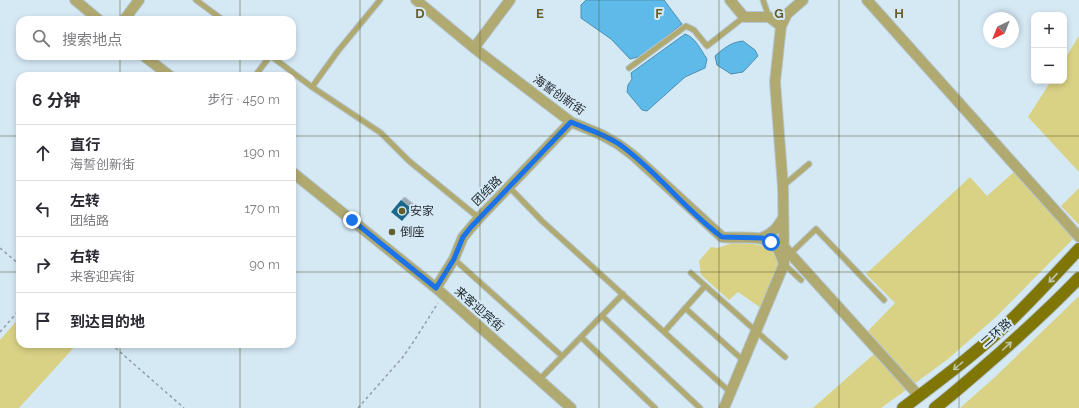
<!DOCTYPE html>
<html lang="zh">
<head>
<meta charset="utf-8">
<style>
  body { margin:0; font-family:Raleway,"Noto Sans SC",sans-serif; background:#f7f7f7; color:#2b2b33 }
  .controls { position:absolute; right:12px; top:12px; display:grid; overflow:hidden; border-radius:8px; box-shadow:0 2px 6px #0003 }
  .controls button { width:36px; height:36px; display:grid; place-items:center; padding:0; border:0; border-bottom:1px solid #e1e1e2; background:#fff; color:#2b2b33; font:20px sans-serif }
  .compass { position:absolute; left:983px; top:12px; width:36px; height:36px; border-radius:50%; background:#fff; box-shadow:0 2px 6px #0003; rotate:223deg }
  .stop { position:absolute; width:12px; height:12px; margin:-9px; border:3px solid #1a73e8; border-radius:50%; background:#fff }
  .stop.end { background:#1a73e8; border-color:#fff; box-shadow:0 1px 4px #0008 }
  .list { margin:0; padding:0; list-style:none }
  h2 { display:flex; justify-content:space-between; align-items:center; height:52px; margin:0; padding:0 16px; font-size:17px }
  h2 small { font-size:13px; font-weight:400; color:#7c7c81 }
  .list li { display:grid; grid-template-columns:26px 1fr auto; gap:12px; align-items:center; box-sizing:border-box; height:56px; padding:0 16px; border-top:1px solid #e1e1e2 }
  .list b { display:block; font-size:15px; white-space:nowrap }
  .list p { margin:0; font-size:13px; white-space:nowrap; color:#7c7c81 }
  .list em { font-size:13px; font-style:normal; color:#7c7c81 }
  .icon { flex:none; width:22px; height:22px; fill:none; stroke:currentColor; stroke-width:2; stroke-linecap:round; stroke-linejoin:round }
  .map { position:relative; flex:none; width:1079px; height:408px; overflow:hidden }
  .search { position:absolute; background:#fff; box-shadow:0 2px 6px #0003; left:16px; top:16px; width:280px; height:44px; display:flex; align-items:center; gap:10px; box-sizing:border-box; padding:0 14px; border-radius:12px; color:#7c7c81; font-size:15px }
  .panel { position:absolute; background:#fff; box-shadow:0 2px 6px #0003; left:16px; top:72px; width:280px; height:276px; border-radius:12px }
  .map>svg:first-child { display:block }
  .green { fill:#d9d183 }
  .water { fill:#5ebae9; stroke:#4d8fb2 }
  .building { fill:#1f688a; filter:url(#shadow) }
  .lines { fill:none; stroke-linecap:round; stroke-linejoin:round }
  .service-casing { stroke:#b5c7d2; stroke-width:7 }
  .minor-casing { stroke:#b5c7d2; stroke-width:12 }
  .primary-casing { stroke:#b5c7d2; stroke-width:14 }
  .path { stroke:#8f9ea8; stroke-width:1.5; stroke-dasharray:3 3; stroke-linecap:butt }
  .service { stroke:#b0aa71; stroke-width:5 }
  .minor { stroke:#b0aa71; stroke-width:10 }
  .primary { stroke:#807605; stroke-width:12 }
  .oneway { stroke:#bcc6ad }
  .route { stroke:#1a73e8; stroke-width:5 }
  .grid { fill:none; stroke:#645e2b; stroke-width:1; stroke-opacity:0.55 }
  .poi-dot { fill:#645e2b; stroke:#d5e9f5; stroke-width:1.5 }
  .labels { text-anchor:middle; stroke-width:4; stroke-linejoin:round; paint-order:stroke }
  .street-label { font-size:12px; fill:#252c31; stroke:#d5e9f5 }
  .poi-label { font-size:12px; fill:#252c31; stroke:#d5e9f5; text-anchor:start }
  .grid-label { font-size:13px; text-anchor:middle; font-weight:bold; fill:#645e2b; stroke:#d5e9f5; stroke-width:4; stroke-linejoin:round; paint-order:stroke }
</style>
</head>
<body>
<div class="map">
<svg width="1079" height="408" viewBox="0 0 1079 408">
  <defs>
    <filter id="shadow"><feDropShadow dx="3.5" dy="-3.5" stdDeviation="0" flood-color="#0004"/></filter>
  </defs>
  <rect width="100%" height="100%" fill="#d5e9f5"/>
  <!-- green -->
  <path class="green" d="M 1079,36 L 1079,172 L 1028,117 L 1051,81 L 1064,81 L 1064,60 Z
    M 1015,171 L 1054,212 L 1073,239 L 997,316 L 948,359 L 914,384 L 868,331 L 895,303 L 866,274 L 970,177 L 987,196 Z
    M 1079,188 L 1079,225 L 1061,206 Z
    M 732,243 C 750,244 781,241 778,269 L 761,308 L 738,292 L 729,300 L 701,275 L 699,261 L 711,247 L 718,248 Z
    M 1079,296 L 1079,408 L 960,408 L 995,377 Z
    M 20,317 L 20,344 L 77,344 L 19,408 L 0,408 L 0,340 Z
    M 874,354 L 906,390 L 881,408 L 813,408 Z"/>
  <!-- water -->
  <path class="water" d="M 586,0 L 664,0 L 682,24 L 642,56 L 630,59 L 611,39 L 581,18 L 581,5 Z
    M 685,34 C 695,37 701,50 707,59 L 705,68 L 685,77 L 647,111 L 642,110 L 627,92 L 628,85 L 632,79 L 631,73 Z
    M 743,41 L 755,50 L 758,56 L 743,72 L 731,74 L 717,65 L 715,56 C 723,49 731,42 743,41 Z"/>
  <!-- building -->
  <path class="building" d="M 401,200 L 412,209 L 402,221 L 391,212 Z"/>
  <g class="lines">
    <defs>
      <path id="service" d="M 196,0 L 223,20
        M 763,0 L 769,17
        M 271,56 L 312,87 L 381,133 L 409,161 L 479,218
        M 629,68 L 686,26 L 694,30 L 707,46 L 744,17
        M 255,76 L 270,56
        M 312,87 L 338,51 L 380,0
        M 783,186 L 809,164
        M 509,187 L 542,221 L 730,392
        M 790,254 L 816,229 L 884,300
        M 454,259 L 562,356
        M 784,264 L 801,280
        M 691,273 L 785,357
        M 685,308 L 744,361
        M 602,316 L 700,408
        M 664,332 L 705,286
        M 581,337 L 655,408
        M 539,380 L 623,294"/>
      <path id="minor" d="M 75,0 L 99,20
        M 416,0 L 474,48 L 571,122 L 600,134 L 618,144 L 634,156 L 722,237 C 739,239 764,233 776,247 C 780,251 782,258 784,264
        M 730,0 L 744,17 L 769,17 L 781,26
        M 867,0 L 1079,237
        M 124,20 L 139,0
        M 474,48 L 510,0
        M 144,56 L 170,76
        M 292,172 L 436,288 L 571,408
        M 761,238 C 772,234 777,228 783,218
        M 784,247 L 919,396
        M 436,288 L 454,259 L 463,237 L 479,218 L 571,122
        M 724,408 L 784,264 L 783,187 L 775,82 L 781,26 L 787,14 L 803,0"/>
      <path id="primary" d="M 903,408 C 939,381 975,354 1007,324 C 1032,300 1056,274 1079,249
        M 935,408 C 958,390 979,371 1001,352 C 1028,328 1054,304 1079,278"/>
    </defs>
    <!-- service casing -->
    <use href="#service" class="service-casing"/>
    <!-- minor casing -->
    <use href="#minor" class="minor-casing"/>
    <!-- primary casing -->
    <use href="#primary" class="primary-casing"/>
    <!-- path -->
    <path class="path" d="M 0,248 L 20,265
      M 0,332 L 20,309
      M 111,344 L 184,408
      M 358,408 L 403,357 L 414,341 L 438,303"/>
    <!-- service -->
    <use href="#service" class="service"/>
    <!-- minor -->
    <use href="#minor" class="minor"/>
    <!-- primary -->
    <use href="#primary" class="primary"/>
  </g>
  <!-- one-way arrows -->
  <defs><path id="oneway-shaft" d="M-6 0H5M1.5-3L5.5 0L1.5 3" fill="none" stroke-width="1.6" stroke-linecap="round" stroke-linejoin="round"/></defs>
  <g class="oneway">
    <use href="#oneway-shaft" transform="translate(1053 278) rotate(133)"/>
    <use href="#oneway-shaft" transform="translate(1007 346) rotate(-42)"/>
    <use href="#oneway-shaft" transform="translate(958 366) rotate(140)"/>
  </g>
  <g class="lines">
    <!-- route -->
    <path class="route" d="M 352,220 L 436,288 L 454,259 L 463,237 L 471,227 L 571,122 C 587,129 604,134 619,144 C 657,171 685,210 722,237 L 762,238 L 771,242"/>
  </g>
  <!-- grid -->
  <path class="grid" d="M 120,0 L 120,20M 240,0 L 240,20M 360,0 L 360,408M 480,0 L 480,408M 599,0 L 599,408M 719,0 L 719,408M 839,0 L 839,408M 959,0 L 959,408M 120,56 L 120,76M 240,56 L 240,76M 0,136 L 20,136M 292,136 L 1079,136M 0,272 L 20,272M 292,272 L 1079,272M 120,344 L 120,408M 240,344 L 240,408"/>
  <!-- markers -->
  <g class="poi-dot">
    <circle cx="402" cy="211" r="4"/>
    <circle cx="392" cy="232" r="4"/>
  </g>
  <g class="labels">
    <!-- street labels -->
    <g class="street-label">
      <text transform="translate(559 95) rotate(35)" y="4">海誓创新街</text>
      <text transform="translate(487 191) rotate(-45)" y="4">团结路</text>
      <text transform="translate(479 309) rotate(41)" y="4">来客迎宾街</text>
      <text transform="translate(996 333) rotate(-41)" y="4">二环路</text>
    </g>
    <!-- poi labels -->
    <g class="poi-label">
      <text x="410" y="215">安家</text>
      <text x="400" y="236">倒座</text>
    </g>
  </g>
  <g class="grid-label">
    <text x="420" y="18">D</text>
    <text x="540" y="18">E</text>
    <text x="659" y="18">F</text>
    <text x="779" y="18">G</text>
    <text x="899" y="18">H</text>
  </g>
</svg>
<div class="controls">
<button>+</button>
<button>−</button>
</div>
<svg class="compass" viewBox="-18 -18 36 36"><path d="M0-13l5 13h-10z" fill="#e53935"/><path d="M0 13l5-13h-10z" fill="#7c7c81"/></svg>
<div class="stop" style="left:771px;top:242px"></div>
<div class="stop end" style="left:352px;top:220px"></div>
<div class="search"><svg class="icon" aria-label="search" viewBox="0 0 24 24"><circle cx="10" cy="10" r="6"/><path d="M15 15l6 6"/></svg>搜索地点</div>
<section class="panel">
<h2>6 分钟<small>步行 · 450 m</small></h2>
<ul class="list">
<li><svg class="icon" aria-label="ahead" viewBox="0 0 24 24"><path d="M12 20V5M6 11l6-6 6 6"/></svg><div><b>直行</b><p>海誓创新街</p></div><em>190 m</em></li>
<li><svg class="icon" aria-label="left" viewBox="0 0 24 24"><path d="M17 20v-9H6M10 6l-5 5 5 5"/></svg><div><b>左转</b><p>团结路</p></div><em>170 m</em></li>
<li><svg class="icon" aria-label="right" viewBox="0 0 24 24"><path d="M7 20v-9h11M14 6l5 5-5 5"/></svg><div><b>右转</b><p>来客迎宾街</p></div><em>90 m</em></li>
<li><svg class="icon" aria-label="arrive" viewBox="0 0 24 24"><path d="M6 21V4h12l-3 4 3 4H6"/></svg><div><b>到达目的地</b></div></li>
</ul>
</section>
</div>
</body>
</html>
